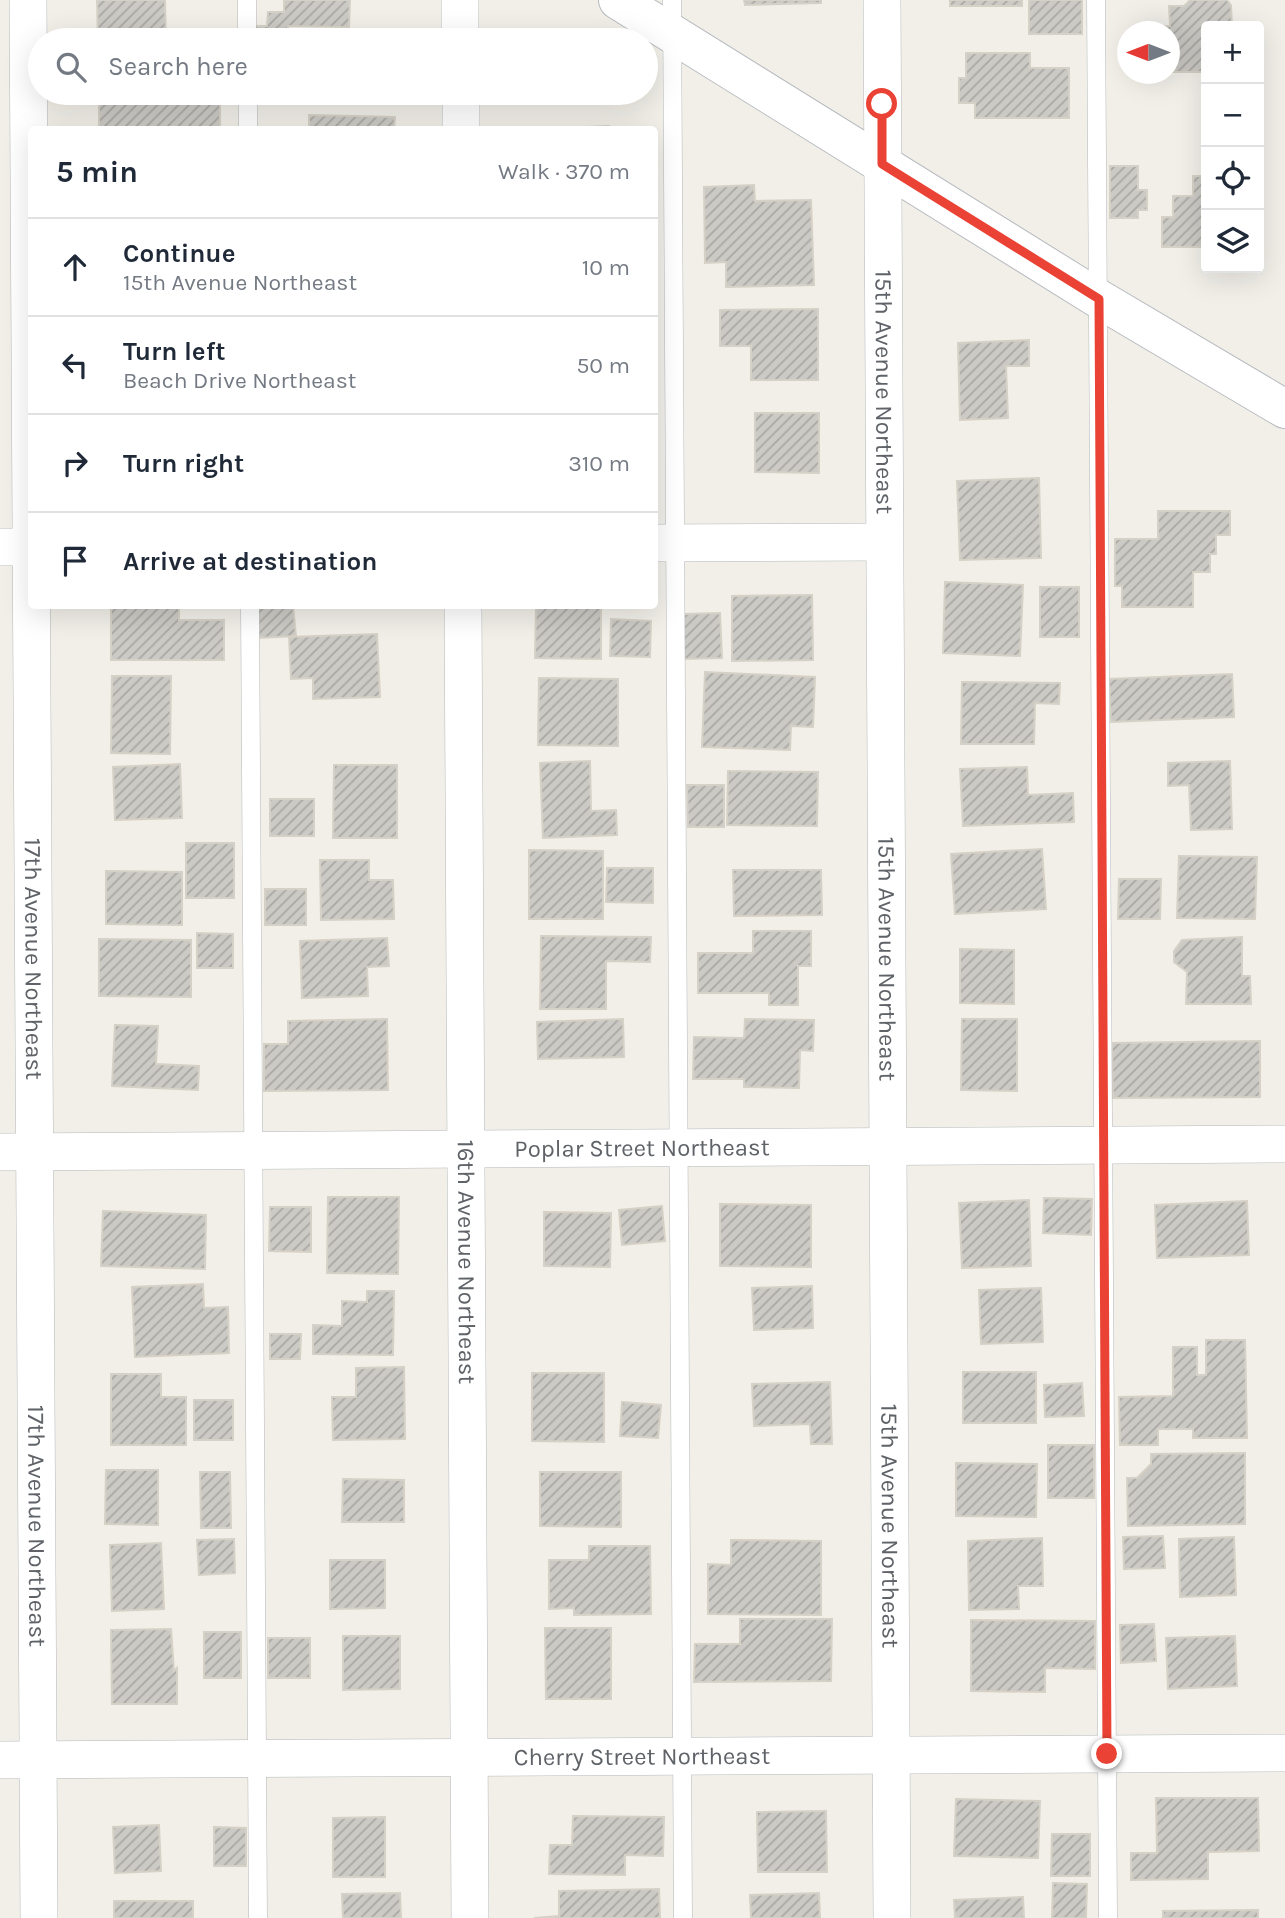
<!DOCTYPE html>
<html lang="en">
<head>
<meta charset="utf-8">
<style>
  body { margin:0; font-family:Karla,sans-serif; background:#f2f2f3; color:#1f2937 }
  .controls { position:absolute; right:21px; top:21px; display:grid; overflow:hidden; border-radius:7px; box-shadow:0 7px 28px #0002 }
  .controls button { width:63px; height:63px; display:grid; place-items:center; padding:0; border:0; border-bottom:2px solid #e0e1e3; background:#fff; color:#1f2937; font:35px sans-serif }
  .compass { position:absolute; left:1117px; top:21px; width:63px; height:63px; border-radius:50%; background:#fff; box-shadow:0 7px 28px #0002; rotate:270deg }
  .stop { position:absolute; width:21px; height:21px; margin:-16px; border:5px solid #ea4335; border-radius:50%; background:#fff }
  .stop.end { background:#ea4335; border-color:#fff; box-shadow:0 2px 7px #0008 }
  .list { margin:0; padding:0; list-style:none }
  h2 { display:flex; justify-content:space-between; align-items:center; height:91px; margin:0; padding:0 28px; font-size:30px }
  h2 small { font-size:23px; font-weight:400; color:#747a83 }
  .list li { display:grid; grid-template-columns:46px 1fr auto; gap:21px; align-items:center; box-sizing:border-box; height:98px; padding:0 28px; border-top:2px solid #e0e1e3 }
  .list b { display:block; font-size:26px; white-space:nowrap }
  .list p { margin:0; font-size:23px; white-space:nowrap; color:#747a83 }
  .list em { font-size:23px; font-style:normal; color:#747a83 }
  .icon { flex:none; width:38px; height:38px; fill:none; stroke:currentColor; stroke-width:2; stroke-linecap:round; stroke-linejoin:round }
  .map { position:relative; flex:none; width:1285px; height:1918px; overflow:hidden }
  .search { position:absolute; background:#fff; box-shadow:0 7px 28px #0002; left:28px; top:28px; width:630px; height:77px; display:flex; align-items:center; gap:18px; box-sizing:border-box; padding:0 24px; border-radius:38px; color:#747a83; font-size:26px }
  .panel { position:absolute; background:#fff; box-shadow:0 7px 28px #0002; left:28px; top:126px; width:630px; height:483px; border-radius:7px }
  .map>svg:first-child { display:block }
  .building { fill:url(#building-hatch); stroke:#d6d1c6; stroke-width:2 }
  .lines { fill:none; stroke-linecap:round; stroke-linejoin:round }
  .lane-casing { stroke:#b5b8bc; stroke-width:19 }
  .street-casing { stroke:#b5b8bc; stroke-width:38 }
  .secondary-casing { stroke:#b6babf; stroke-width:40 }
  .lane { stroke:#fff; stroke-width:18 }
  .street { stroke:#fff; stroke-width:37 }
  .secondary { stroke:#fff; stroke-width:38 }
  .route { stroke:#ea4335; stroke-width:9 }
  .labels { text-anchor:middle; stroke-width:5; stroke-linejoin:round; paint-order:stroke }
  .street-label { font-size:24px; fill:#5f6368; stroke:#fff }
</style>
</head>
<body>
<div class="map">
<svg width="1285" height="1918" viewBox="0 0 1285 1918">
  <defs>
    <pattern id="building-hatch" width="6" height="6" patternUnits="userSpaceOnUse" patternTransform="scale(1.75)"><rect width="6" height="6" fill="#cccac5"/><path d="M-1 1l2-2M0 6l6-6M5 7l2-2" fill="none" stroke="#a9a8a4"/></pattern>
  </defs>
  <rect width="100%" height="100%" fill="#f1efe8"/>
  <!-- building -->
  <path class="building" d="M 97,0 L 165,0 L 166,40 L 98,40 Z
    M 284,0 L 350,0 L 349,27 L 288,26 L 287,40 L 252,40 L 252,26 L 267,26 L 268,12 L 284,12 Z
    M 744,0 L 821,0 L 821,3 L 745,5 Z
    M 950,0 L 1022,0 L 1022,6 L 950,6 Z
    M 1029,0 L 1082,0 L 1082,34 L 1029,34 Z
    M 1190,0 L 1227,0 L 1231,5 L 1232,26 L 1206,26 L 1206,72 L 1170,72 L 1170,32 L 1145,32 L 1145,26 L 1170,26 L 1169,6 L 1184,6 Z
    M 966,53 L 1030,53 L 1030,68 L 1069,68 L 1069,118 L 975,118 L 975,103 L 959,103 L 959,78 L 966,78 Z
    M 99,93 L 160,93 L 161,99 L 220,97 L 220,130 L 99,130 Z
    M 309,115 L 395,117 L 394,130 L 309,130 Z
    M 609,126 L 609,130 L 541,130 L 541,129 Z
    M 1110,166 L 1138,166 L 1138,190 L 1147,190 L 1147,210 L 1138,210 L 1138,218 L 1110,218 Z
    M 1193,176 L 1206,176 L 1206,264 L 1203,264 L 1203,247 L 1162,247 L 1162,217 L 1173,217 L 1173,196 L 1193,196 Z
    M 754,185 L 755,201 L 811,200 L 814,285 L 726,287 L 726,262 L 705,263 L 704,187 Z
    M 818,309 L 818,380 L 751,380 L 751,346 L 720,346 L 720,310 Z
    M 1029,340 L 1029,366 L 1006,366 L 1008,418 L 960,420 L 958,343 Z
    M 755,413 L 819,413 L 819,473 L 755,472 Z
    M 1039,478 L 1041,558 L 960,560 L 957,481 Z
    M 1158,511 L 1230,511 L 1230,535 L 1216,535 L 1216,554 L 1210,554 L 1210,572 L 1193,572 L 1193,607 L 1122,607 L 1122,586 L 1115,586 L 1115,539 L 1158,539 Z
    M 945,582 L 1023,585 L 1020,656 L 943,653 Z
    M 1040,587 L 1079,587 L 1079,637 L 1040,637 Z
    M 812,595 L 813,660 L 732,661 L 732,596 Z
    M 111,606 L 179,606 L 179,620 L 224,620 L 224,660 L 111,660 Z
    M 255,606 L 293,606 L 296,636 L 257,638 Z
    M 536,606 L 601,606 L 601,659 L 535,658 Z
    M 720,613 L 722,658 L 683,659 L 682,614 Z
    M 611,619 L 651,621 L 650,657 L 610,656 Z
    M 377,634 L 380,697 L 313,699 L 313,678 L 291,679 L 289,637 Z
    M 705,672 L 815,677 L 813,727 L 791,726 L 790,750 L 702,747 Z
    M 1232,674 L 1234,717 L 1111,722 L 1109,679 Z
    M 112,676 L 171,676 L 170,754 L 111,753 Z
    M 539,678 L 618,679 L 618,746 L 538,745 Z
    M 962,682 L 1060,683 L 1059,704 L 1035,703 L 1034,744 L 961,744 Z
    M 590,761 L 591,811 L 616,810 L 617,835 L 543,838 L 540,763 Z
    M 1230,761 L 1232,829 L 1191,830 L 1189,785 L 1168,786 L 1168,763 Z
    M 180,764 L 182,818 L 115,820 L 113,767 Z
    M 334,765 L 397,765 L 397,838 L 333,838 Z
    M 1027,767 L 1028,795 L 1073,793 L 1074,822 L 963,826 L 960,769 Z
    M 728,771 L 818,772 L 817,826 L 727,825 Z
    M 687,785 L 724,785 L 724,827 L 688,827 Z
    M 270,799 L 314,799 L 314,836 L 270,836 Z
    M 186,843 L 234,843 L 234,898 L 186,898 Z
    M 1042,849 L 1046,909 L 955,914 L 951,854 Z
    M 529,850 L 603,851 L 603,919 L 529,919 Z
    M 1179,856 L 1257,857 L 1255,919 L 1177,918 Z
    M 320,860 L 369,860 L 369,880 L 393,880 L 394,919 L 321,920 Z
    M 607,868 L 653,868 L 653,903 L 606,902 Z
    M 733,870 L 821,870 L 822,915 L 734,916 Z
    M 106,871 L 182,872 L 182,925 L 106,924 Z
    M 1119,879 L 1161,879 L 1160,919 L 1118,919 Z
    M 265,889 L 306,889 L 306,925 L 265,925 Z
    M 753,931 L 811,931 L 811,966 L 798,966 L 798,1005 L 769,1005 L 769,993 L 698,993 L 698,953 L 753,953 Z
    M 197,933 L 233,934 L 233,968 L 197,968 Z
    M 541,936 L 651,937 L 650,962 L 606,961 L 606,1009 L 540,1009 Z
    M 1242,937 L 1242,976 L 1250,976 L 1251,1004 L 1186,1004 L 1187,972 L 1174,962 L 1174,951 L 1182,940 Z
    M 387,938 L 389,966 L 367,967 L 368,996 L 302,998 L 300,941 Z
    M 99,939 L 191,940 L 191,997 L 99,996 Z
    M 960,949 L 1014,950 L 1014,1004 L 960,1003 Z
    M 387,1019 L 388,1090 L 264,1091 L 264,1044 L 288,1044 L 288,1021 Z
    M 623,1019 L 624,1057 L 538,1059 L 537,1022 Z
    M 745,1019 L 814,1020 L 813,1051 L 800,1050 L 799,1088 L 744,1087 L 744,1079 L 693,1079 L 694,1037 L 744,1038 Z
    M 962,1019 L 1017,1019 L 1017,1091 L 961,1090 Z
    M 115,1025 L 158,1026 L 156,1064 L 199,1066 L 198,1090 L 112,1086 Z
    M 1260,1041 L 1260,1097 L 1113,1098 L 1112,1043 Z
    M 328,1197 L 399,1197 L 398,1274 L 327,1273 Z
    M 1044,1198 L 1092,1199 L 1091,1235 L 1043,1233 Z
    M 1029,1200 L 1031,1266 L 962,1268 L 959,1203 Z
    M 1247,1201 L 1249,1255 L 1157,1258 L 1155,1205 Z
    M 720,1204 L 811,1205 L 811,1267 L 720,1266 Z
    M 662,1206 L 665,1241 L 622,1245 L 619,1210 Z
    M 270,1207 L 311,1207 L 311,1252 L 269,1251 Z
    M 103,1211 L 206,1215 L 205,1269 L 101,1266 Z
    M 544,1212 L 611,1213 L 610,1267 L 544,1266 Z
    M 203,1284 L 204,1308 L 228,1307 L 229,1353 L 135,1357 L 132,1287 Z
    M 812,1286 L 813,1328 L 754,1330 L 752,1288 Z
    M 1041,1288 L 1043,1342 L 981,1344 L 979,1290 Z
    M 367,1291 L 394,1291 L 393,1355 L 313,1354 L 313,1325 L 342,1326 L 342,1301 L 367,1302 Z
    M 270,1334 L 301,1334 L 300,1359 L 270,1359 Z
    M 1206,1340 L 1245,1340 L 1247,1438 L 1193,1438 L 1193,1429 L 1158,1429 L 1158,1445 L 1120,1445 L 1119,1397 L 1173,1396 L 1173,1347 L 1197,1347 L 1197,1375 L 1206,1375 Z
    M 404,1367 L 405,1439 L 333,1440 L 332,1397 L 356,1397 L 356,1368 Z
    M 963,1372 L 1036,1372 L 1036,1423 L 963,1423 Z
    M 532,1373 L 604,1373 L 604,1442 L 532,1441 Z
    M 111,1374 L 161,1374 L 161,1397 L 186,1397 L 186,1445 L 111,1445 Z
    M 830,1382 L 832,1444 L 811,1444 L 810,1424 L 754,1426 L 752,1384 Z
    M 1082,1383 L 1084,1416 L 1045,1417 L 1044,1385 Z
    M 194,1400 L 233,1400 L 233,1440 L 194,1440 Z
    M 622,1402 L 661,1405 L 658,1438 L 620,1436 Z
    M 1048,1445 L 1094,1445 L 1094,1498 L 1048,1498 Z
    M 1245,1453 L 1245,1524 L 1128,1526 L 1127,1478 L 1137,1478 L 1151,1464 L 1151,1454 Z
    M 956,1463 L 1037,1464 L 1036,1517 L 956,1516 Z
    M 106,1470 L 158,1470 L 158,1525 L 105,1524 Z
    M 200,1472 L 230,1472 L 231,1528 L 201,1528 Z
    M 540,1472 L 621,1472 L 621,1527 L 540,1526 Z
    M 343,1479 L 404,1480 L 404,1522 L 342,1522 Z
    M 1163,1536 L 1165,1568 L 1124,1569 L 1123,1537 Z
    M 1234,1537 L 1236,1595 L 1180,1597 L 1179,1539 Z
    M 1042,1538 L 1043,1586 L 1018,1586 L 1019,1609 L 969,1610 L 968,1541 Z
    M 234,1539 L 235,1573 L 199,1575 L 197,1540 Z
    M 731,1540 L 821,1541 L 821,1615 L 708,1614 L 708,1564 L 731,1565 Z
    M 161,1543 L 164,1609 L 112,1611 L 110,1545 Z
    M 589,1546 L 650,1546 L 651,1614 L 574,1615 L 574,1608 L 549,1609 L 549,1560 L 589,1560 Z
    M 330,1560 L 385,1560 L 385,1608 L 330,1609 Z
    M 740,1619 L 832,1619 L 831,1681 L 694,1682 L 695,1644 L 740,1644 Z
    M 971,1620 L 1095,1621 L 1095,1669 L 1045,1668 L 1045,1692 L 971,1691 Z
    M 1154,1624 L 1156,1661 L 1121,1663 L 1120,1625 Z
    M 545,1628 L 611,1628 L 611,1699 L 546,1699 Z
    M 171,1629 L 174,1671 L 177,1668 L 177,1704 L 112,1704 L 111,1630 Z
    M 204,1632 L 241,1632 L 241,1678 L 204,1678 Z
    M 343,1636 L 400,1636 L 400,1689 L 343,1690 Z
    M 1235,1636 L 1237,1686 L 1168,1689 L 1166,1638 Z
    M 268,1638 L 310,1638 L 310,1678 L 268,1678 Z
    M 1156,1798 L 1258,1798 L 1259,1851 L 1208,1852 L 1208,1879 L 1131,1880 L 1131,1853 L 1157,1853 Z
    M 956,1799 L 1040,1801 L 1038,1858 L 954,1856 Z
    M 826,1811 L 827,1872 L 758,1872 L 757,1812 Z
    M 573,1816 L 664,1817 L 663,1856 L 625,1855 L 625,1875 L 549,1874 L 550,1845 L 572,1845 Z
    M 385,1817 L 385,1877 L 333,1877 L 333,1818 Z
    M 159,1825 L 161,1871 L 115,1873 L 113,1827 Z
    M 214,1827 L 246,1828 L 246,1866 L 214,1866 Z
    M 1052,1834 L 1090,1834 L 1090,1876 L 1051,1876 Z
    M 1053,1883 L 1087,1884 L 1086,1918 L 1052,1918 Z
    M 659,1889 L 660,1918 L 534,1918 L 559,1916 L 559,1891 Z
    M 400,1893 L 401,1918 L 343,1918 L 342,1894 Z
    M 819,1893 L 820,1918 L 751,1918 L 750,1895 Z
    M 1023,1897 L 1024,1918 L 955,1918 L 954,1900 Z
    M 114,1901 L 193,1901 L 193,1918 L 114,1918 Z
    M 1258,1910 L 1258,1918 L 1163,1918 L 1163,1911 Z"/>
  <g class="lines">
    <defs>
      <path id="lane" d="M 247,0 L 247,40
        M 672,0 L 683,1918
        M 1096,0 L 1108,1918
        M 248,93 L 248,130
        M 250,606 L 258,1918"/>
      <g id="street">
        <path id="s1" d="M 28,0 L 39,1918"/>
        <path d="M 460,0 L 460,40"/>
        <path id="s2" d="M 882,0 L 892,1918"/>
        <path d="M 461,93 L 461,130"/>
        <path d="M 654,543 L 884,542"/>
        <path d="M 0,547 L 32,547"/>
        <path id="s3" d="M 463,606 L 470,1918"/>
        <path id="s4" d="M 0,1152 L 1285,1144"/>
        <path id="s5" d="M 0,1760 L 1285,1753"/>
      </g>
      <path id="secondary" d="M 618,0 L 1099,299 L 1285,409"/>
    </defs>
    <!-- lane casing -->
    <use href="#lane" class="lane-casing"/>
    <!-- street casing -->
    <use href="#street" class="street-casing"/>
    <!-- secondary casing -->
    <use href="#secondary" class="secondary-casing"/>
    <!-- lane -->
    <use href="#lane" class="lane"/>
    <!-- street -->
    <use href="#street" class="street"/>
    <!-- secondary -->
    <use href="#secondary" class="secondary"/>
  </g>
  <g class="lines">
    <!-- route -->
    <path class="route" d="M 882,104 L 882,164 L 1099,299 L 1107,1754"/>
  </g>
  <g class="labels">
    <!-- street labels -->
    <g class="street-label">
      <text dy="8" stroke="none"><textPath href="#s2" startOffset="392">15th Avenue Northeast</textPath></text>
      <text dy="8" stroke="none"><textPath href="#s1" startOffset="959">17th Avenue Northeast</textPath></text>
      <text dy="8" stroke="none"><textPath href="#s2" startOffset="959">15th Avenue Northeast</textPath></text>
      <text dy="8" stroke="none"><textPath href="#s4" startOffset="642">Poplar Street Northeast</textPath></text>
      <text dy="8" stroke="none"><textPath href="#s3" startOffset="656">16th Avenue Northeast</textPath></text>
      <text dy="8" stroke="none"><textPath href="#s1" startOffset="1526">17th Avenue Northeast</textPath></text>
      <text dy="8" stroke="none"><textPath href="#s2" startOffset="1526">15th Avenue Northeast</textPath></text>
      <text dy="8" stroke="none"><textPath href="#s5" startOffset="642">Cherry Street Northeast</textPath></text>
    </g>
  </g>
</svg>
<div class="controls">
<button>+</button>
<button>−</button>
<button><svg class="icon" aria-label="locate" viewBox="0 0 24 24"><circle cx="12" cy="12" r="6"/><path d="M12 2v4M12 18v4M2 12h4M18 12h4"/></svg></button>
<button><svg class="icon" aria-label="layers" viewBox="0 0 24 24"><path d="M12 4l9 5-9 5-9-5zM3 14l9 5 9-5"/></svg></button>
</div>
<svg class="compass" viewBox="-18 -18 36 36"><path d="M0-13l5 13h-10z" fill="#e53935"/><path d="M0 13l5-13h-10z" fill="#747a83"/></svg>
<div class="stop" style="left:882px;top:104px"></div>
<div class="stop end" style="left:1107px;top:1754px"></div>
<div class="search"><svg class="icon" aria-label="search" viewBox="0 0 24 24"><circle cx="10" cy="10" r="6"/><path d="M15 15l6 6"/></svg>Search here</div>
<section class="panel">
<h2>5 min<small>Walk · 370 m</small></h2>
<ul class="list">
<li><svg class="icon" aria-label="ahead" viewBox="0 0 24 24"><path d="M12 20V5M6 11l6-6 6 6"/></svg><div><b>Continue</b><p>15th Avenue Northeast</p></div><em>10 m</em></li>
<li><svg class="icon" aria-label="left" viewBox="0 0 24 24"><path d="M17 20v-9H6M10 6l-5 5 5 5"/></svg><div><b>Turn left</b><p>Beach Drive Northeast</p></div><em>50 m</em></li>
<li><svg class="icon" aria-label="right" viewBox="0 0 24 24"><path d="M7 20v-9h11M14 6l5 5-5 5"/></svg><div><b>Turn right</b></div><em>310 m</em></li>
<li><svg class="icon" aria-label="arrive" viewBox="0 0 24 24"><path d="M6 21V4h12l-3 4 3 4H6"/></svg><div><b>Arrive at destination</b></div></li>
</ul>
</section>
</div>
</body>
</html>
